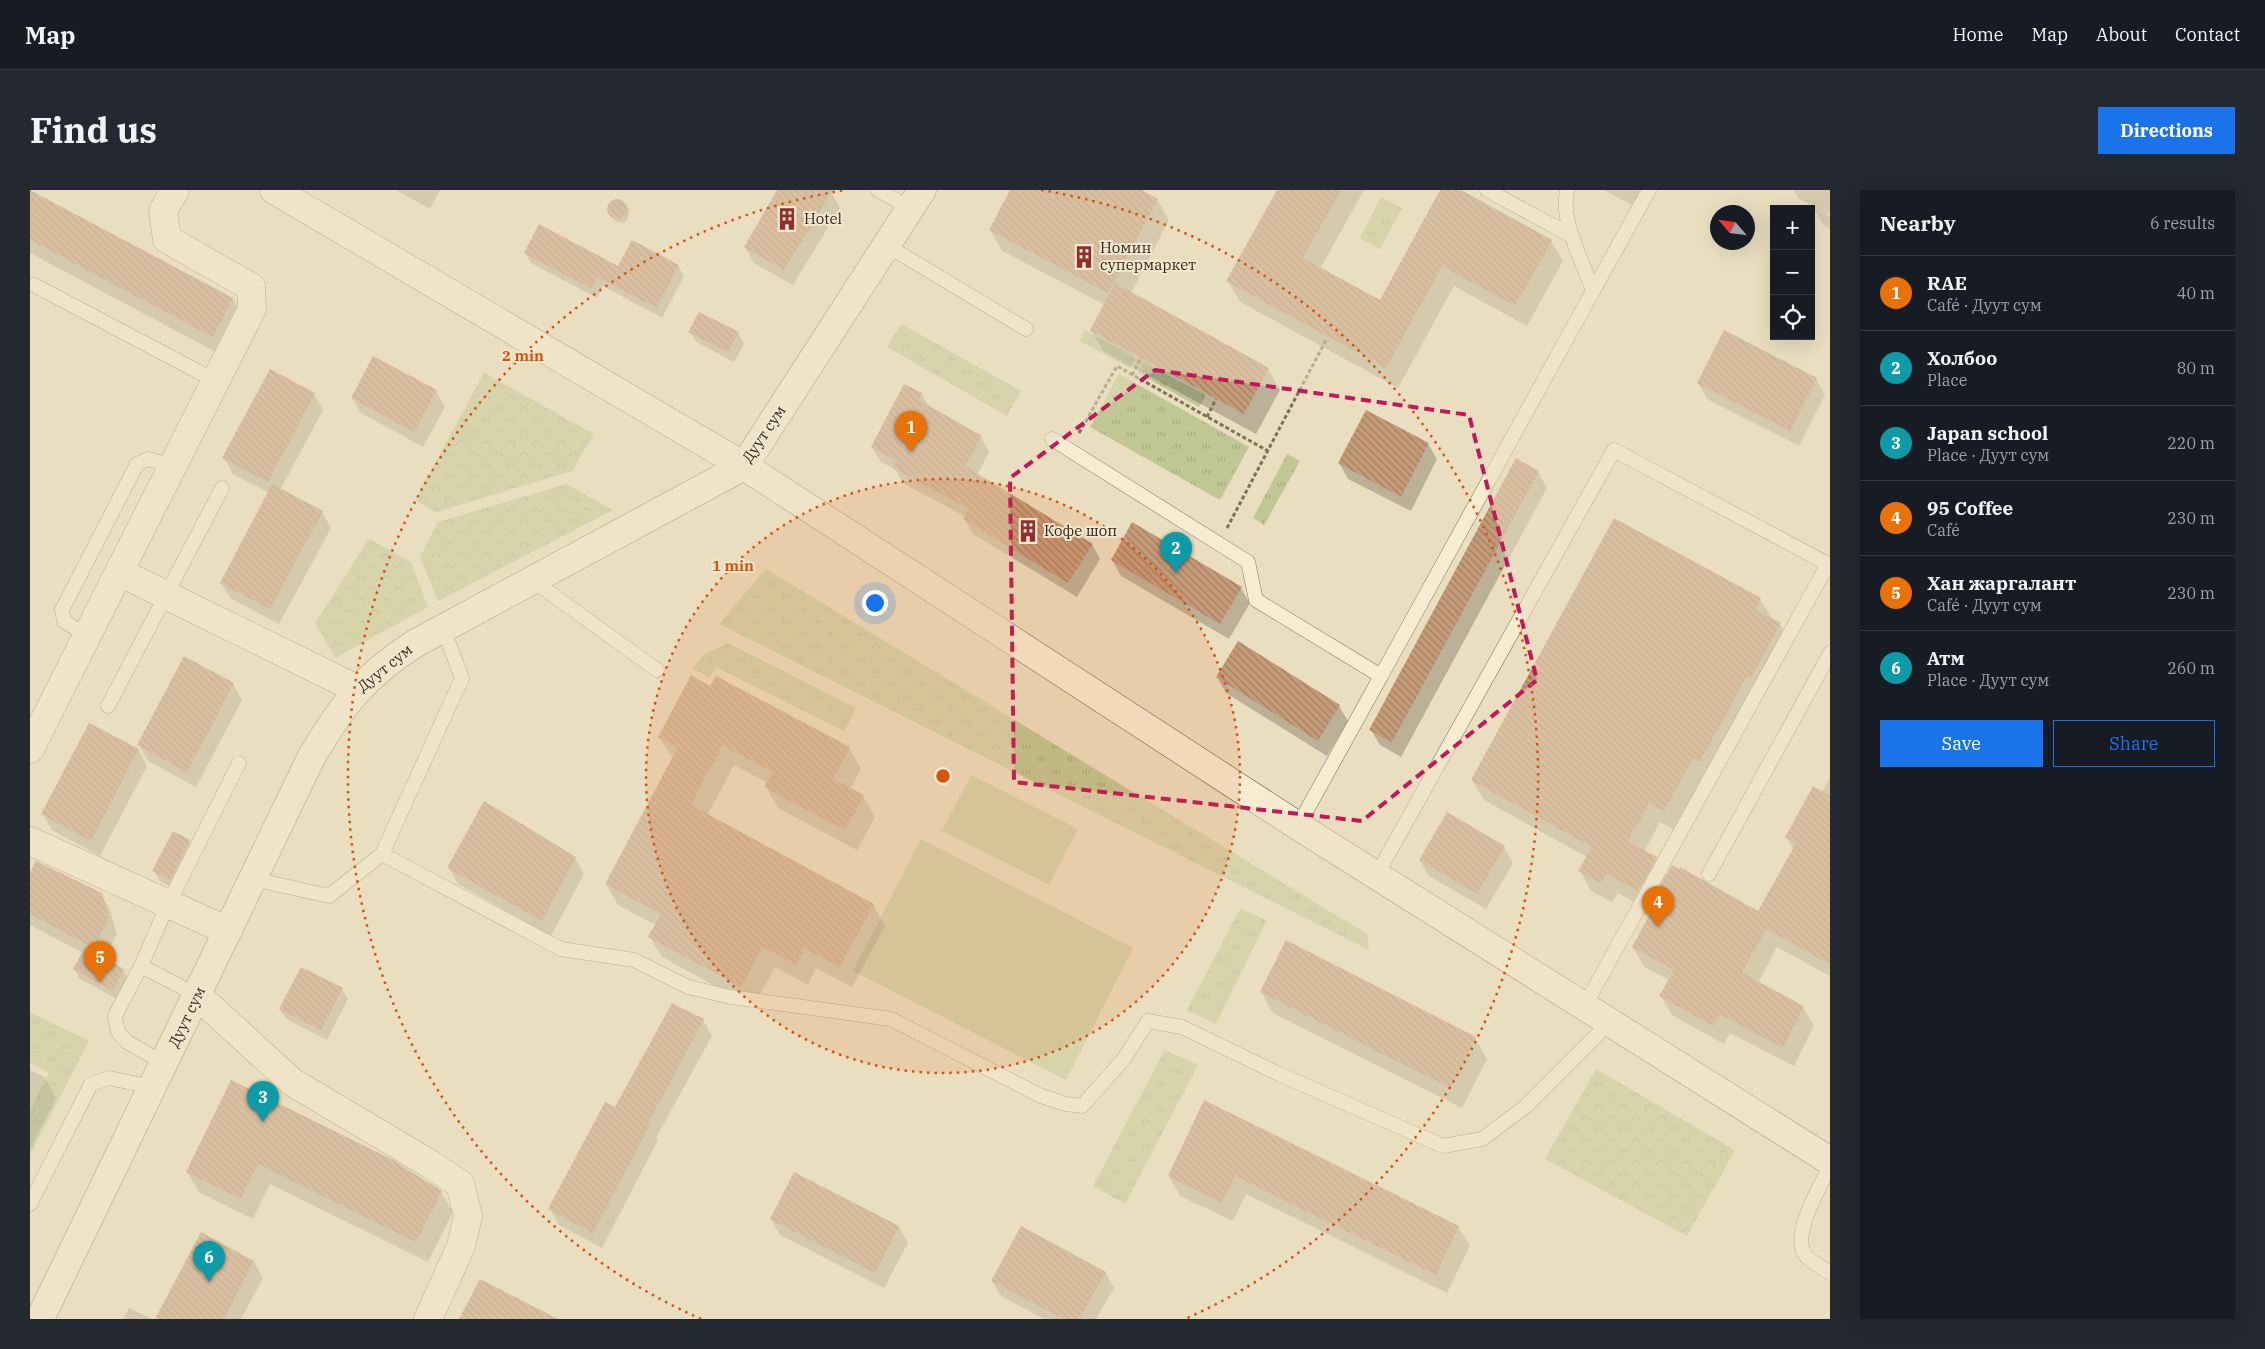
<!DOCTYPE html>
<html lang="en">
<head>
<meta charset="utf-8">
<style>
  body { margin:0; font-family:"IBM Plex Serif",serif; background:#242831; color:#f1f3f6 }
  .controls { position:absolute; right:15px; top:15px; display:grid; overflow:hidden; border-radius:0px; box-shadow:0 5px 20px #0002 }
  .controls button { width:45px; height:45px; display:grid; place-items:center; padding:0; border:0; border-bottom:1px solid #363941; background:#171b24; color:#f1f3f6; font:25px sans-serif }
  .compass { position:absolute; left:1680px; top:15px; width:45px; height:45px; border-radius:50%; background:#171b24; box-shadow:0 5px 20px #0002; rotate:298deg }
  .you { position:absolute; left:844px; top:412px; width:18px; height:18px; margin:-12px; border:4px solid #fff; border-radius:50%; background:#1a73e8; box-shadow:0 0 0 8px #1a73e833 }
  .badge { display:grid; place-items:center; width:32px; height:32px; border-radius:50%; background:#1a73e8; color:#fff; font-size:16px; font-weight:700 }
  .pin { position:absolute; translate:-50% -41px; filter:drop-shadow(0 1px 2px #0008) }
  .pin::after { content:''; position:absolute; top:26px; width:18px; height:15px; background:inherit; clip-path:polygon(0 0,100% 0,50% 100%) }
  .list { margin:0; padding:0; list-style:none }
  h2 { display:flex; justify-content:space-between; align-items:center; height:65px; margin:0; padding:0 20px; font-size:21px }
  h2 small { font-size:16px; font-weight:400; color:#9ea1a6 }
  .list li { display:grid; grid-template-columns:32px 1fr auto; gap:15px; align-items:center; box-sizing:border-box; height:75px; padding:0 20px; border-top:1px solid #363941 }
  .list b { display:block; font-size:19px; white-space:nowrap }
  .list p { margin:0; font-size:16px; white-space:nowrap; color:#9ea1a6 }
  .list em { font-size:16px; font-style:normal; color:#9ea1a6 }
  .actions { display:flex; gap:10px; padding:15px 20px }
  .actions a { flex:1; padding:11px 0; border:1px solid #1a73e8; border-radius:0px; text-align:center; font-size:18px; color:#1a73e8 }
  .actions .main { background:#1a73e8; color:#fff }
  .icon { flex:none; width:28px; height:28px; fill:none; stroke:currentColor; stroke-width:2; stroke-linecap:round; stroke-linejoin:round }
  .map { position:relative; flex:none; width:1800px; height:1129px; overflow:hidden; border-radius:0px }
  header { display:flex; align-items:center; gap:30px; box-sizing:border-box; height:70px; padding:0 25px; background:#171b24; border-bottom:1px solid #363941 }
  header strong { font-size:24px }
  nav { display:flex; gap:28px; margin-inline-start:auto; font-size:18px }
  .intro { display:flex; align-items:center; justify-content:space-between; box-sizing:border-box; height:120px; padding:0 30px }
  h1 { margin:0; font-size:35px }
  .button { padding:12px 22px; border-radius:0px; background:#1a73e8; color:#fff; font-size:18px; font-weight:700 }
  main { display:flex; gap:30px; padding:0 30px }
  aside { flex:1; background:#171b24; border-radius:0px; box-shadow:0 5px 20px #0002 }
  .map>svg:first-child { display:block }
  .grass { fill:url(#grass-tufts) }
  .forest { fill:url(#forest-crowns) }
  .park { fill:#c0c795 }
  .shadow { fill:#0003 }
  .building { fill:url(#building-back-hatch) }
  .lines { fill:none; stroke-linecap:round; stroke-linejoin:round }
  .lane-casing { stroke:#817059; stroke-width:15 }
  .street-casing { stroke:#817059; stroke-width:29 }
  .secondary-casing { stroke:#63513d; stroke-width:29 }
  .path { stroke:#817059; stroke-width:3; stroke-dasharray:4 2.5; stroke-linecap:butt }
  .lane { stroke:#f6ecd2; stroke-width:14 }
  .street { stroke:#f6ecd2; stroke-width:28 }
  .secondary { stroke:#f6ecd2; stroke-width:28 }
  .marked { fill:none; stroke:#c2185b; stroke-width:4; stroke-dasharray:10 6; stroke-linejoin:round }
  .ring { fill:none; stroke:#d6540e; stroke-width:2.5; stroke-dasharray:2.5 5 }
  .labels { text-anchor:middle; stroke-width:4; stroke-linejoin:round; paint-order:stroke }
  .poi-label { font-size:15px; fill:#32281d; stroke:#f2e8cf; text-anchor:start }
  .street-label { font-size:15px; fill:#32281d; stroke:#f2e8cf }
  .centre { fill:#d6540e; stroke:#f2e8cf; stroke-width:2.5 }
  .ring-label { font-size:15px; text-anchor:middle; font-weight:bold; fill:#d6540e; stroke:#f2e8cf; stroke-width:4; stroke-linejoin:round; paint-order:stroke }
</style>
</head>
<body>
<header>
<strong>Map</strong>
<nav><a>Home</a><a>Map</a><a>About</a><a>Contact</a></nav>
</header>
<div class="intro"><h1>Find us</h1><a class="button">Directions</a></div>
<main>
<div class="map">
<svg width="1800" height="1129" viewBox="0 0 1800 1129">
  <defs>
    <pattern id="grass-tufts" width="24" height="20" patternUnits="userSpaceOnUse" patternTransform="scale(1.25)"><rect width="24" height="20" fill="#c0c795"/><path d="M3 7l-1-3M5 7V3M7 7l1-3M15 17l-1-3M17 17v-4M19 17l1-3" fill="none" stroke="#a5ab80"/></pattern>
    <pattern id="forest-crowns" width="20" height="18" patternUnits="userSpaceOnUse" patternTransform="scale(1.25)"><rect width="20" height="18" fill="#c0c795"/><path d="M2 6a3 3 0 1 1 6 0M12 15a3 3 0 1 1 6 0" fill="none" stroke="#a5ab80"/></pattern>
    <pattern id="building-back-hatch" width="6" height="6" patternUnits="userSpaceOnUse" patternTransform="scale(1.25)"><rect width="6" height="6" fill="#c59a79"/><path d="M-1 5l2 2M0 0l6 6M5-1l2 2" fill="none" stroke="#a17e63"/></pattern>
  </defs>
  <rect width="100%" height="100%" fill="#eadec0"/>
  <!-- grass -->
  <path class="grass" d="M 1351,7 L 1372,18 L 1350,59 L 1330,48 Z
    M 871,134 L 991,201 L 977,226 L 857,157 Z
    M 1055,140 L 1105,168 L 1100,178 L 1050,151 Z
    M 1113,172 L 1176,205 L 1169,217 L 1108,183 Z
    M 1089,184 L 1219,257 L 1190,310 L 1060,237 Z
    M 1257,264 L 1270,271 L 1234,335 L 1223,328 Z
    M 736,379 L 1337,744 L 1339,760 L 689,434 Z
    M 698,453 L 826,518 L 814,541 L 686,477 L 679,488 L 663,478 L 673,465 Z
    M 1210,719 L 1237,730 L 1186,834 L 1157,820 Z
    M 0,822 L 59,851 L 0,965 L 0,922 L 18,885 L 18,882 L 0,873 Z
    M 1135,860 L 1168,875 L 1095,1014 L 1063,996 Z"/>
  <!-- forest -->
  <path class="forest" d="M 454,183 L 564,244 L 542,281 L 406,322 L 385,310 Z
    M 536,294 L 583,320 L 408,411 L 390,367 L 408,332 Z
    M 339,349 L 381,372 L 398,417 L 305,468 L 285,433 Z
    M 1566,879 L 1705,960 L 1657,1046 L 1515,969 Z"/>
  <!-- park -->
  <path class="park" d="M 941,585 L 1048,639 L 1019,695 L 912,641 Z
    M 891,649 L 1103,758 L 1036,890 L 823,781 Z"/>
  <!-- shadow -->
  <path class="shadow" d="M 366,0 L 410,0 L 400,19 Z
    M 748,0 L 797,0 L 801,2 L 810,18 L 763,95 L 724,73 L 715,57 Z
    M 982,0 L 1109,0 L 1127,10 L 1139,30 L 1101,103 L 1238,179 L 1250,200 L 1226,244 L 1073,161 L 1061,140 L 1075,115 L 972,61 L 960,40 Z
    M 1248,0 L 1334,0 L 1290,79 L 1351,112 L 1411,0 L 1428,0 L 1521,51 L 1533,71 L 1497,136 L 1424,96 L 1368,198 L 1210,112 L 1198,91 Z
    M 1574,0 L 1617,0 L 1607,18 Z
    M 1764,0 L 1800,0 L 1800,24 L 1796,22 L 1800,27 L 1800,39 L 1794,36 L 1782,16 L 1768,8 Z
    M 0,1 L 203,109 L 214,130 L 195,167 L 0,63 Z
    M 584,10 L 591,10 L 599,19 L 598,29 L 594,33 L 586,32 L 579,23 L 580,14 Z
    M 495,63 L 589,78 L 648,76 L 654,86 L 632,128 L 573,96 L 567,108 L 501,73 Z
    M 660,142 L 708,143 L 714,154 L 704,172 L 666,152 Z
    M 1786,189 L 1795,205 L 1769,256 L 1677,209 L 1668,193 Z
    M 874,195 L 892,204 L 899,218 L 951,247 L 959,262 L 947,285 L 1062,354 L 1070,369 L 1047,407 L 943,344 L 934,329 L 936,327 L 873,293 L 865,279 L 851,272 L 842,257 Z
    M 406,201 L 415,217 L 393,257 L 331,223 L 322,208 Z
    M 284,204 L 293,220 L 250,300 L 292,322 L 301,338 L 249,434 L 200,408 L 191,393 L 239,303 L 203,284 L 194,268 Z
    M 1398,254 L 1407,269 L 1381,321 L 1318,289 L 1309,273 Z
    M 1508,282 L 1517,298 L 1371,567 L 1350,555 L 1341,540 Z
    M 1082,370 L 1211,398 L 1220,413 L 1199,449 L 1091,386 Z
    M 1730,409 L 1742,429 L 1750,434 L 1761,453 L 1733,507 L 1728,505 L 1645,640 L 1630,632 L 1614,662 L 1626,668 L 1637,687 L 1729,723 L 1764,660 L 1756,647 L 1792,602 L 1800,587 L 1800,786 L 1747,757 L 1728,793 L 1773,817 L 1784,836 L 1764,876 L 1700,843 L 1694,854 L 1642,825 L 1631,806 L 1639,790 L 1614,777 L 1603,757 L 1627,713 L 1625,710 L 1619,720 L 1588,703 L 1582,712 L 1561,701 L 1550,681 L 1557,667 L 1454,610 L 1442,590 Z
    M 1187,487 L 1309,516 L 1318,531 L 1297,566 L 1196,503 Z
    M 203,494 L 212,510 L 166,597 L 118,571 L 109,555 Z
    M 681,498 L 819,558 L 831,579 L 820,599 L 833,606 L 845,627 L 827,660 L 748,618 L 736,597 L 738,593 L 704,575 L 677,626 L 843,715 L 855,736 L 822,797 L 786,778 L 778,795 L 745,777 L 723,817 L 632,767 L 620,747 L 626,735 L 588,715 L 576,694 L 643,568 L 629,547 Z
    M 108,560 L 117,576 L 70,666 L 22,640 L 13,624 Z
    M 159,651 L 165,662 L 146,700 L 130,691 L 124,681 Z
    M 1474,657 L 1483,673 L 1456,719 L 1399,686 L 1390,670 Z
    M 545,668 L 554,684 L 521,746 L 428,694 L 419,678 Z
    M 0,686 L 71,704 L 80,720 L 87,744 L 74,769 L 93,780 L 99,790 L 89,810 L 50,789 L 44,779 L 53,763 L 0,735 Z
    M 312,799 L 318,809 L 297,850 L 256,829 L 250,819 Z
    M 1231,802 L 1445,848 L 1457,869 L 1432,918 L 1243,823 Z
    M 673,830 L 682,846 L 626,948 L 628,950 L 572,1058 L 529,1035 L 520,1019 L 585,918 Z
    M 0,880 L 14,887 L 26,908 L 0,959 Z
    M 202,892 L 411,1002 L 423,1022 L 398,1072 L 240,994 L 223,1029 L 169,1002 L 157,982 Z
    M 1175,912 L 1428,1037 L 1440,1056 L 1417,1103 L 1216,1004 L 1203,1031 L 1150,1006 L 1139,986 Z
    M 765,984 L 869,1037 L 878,1053 L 854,1098 L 750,1045 L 741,1029 Z
    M 224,1072 L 233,1088 L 211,1129 L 144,1129 Z
    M 1075,1082 L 1084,1098 L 1066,1129 L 1014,1129 L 971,1106 L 962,1091 Z
    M 99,1118 L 122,1129 L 93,1129 Z"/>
  <!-- building -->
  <path class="building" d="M 0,0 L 203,108 L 183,147 L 0,50 Z
    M 747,0 L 803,0 L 754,80 L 714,57 Z
    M 980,0 L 1112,0 L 1128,9 L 1078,103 L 959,40 Z
    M 1247,0 L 1311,0 L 1273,68 L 1350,110 L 1410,0 L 1431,0 L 1522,50 L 1485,116 L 1412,76 L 1356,178 L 1196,91 Z
    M577 19a10 10 0 1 1 20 0a10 10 0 1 1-20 0Z
    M 509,34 L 588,76 L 602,50 L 649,75 L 626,118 L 567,87 L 561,99 L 494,63 Z
    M 1085,93 L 1239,178 L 1214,224 L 1060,140 Z
    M 669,122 L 709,142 L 698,162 L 658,142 Z
    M 1694,140 L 1787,188 L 1760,241 L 1667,193 Z
    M 343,166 L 407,200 L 384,242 L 321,208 Z
    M 240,179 L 285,203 L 238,292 L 192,268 Z
    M 874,194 L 892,203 L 889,210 L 952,246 L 935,276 L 1063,354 L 1038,393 L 933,329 L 939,319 L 863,278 L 867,271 L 841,257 Z
    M 1336,220 L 1399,253 L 1371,307 L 1308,273 Z
    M 1486,268 L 1509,281 L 1362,552 L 1339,540 Z
    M 242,294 L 293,321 L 240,419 L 190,393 Z
    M 1584,328 L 1731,408 L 1725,420 L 1751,433 L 1721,488 L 1717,486 L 1670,572 L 1663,568 L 1634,621 L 1619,613 L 1598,652 L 1627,667 L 1608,701 L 1576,684 L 1571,693 L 1548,681 L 1562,657 L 1441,590 Z
    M 1102,332 L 1212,397 L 1190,434 L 1081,370 Z
    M 1208,451 L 1310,515 L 1288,551 L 1186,487 Z
    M 154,466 L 204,493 L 157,582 L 107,555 Z
    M 661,485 L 680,496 L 686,486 L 820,557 L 803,589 L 834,605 L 815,640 L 734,597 L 743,582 L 692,555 L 661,615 L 844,714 L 810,777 L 774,758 L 766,775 L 733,757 L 711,797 L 618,747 L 631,724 L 575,694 L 648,557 L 628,547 Z
    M 59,533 L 109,559 L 61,651 L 11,624 Z
    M 1783,596 L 1800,606 L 1800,774 L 1736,739 L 1712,783 L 1774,816 L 1753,858 L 1689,824 L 1683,836 L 1629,806 L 1644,780 L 1602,757 L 1627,711 L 1623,709 L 1642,675 L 1649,679 L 1650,677 L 1728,721 L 1766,653 L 1755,647 Z
    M 454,611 L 546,667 L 512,731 L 417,678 Z
    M 1417,622 L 1475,656 L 1447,704 L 1389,670 Z
    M 143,641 L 160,650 L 140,690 L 122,681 Z
    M 6,671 L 72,703 L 79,728 L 63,758 L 0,724 L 0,683 Z
    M 1256,750 L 1446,847 L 1420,898 L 1230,802 Z
    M 55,757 L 94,779 L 83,801 L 43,779 Z
    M 271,777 L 313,798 L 291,840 L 249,819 Z
    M 642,813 L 674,829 L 618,933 L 620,934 L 563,1043 L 518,1019 L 575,912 L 585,917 Z
    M 201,890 L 363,970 L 412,1001 L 386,1052 L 228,974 L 211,1009 L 156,982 Z
    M 1174,910 L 1429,1036 L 1406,1085 L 1205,986 L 1192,1013 L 1138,986 Z
    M 764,982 L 869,1036 L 845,1083 L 740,1029 Z
    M 991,1036 L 1076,1082 L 1049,1129 L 1034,1129 L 961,1091 Z
    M 171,1042 L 224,1071 L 194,1129 L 125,1129 Z
    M 450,1089 L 528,1129 L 429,1129 Z"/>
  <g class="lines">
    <defs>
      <path id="lane" d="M 848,0 L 880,18
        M 1457,0 L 1542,46
        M 856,55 L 996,139
        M 4,95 L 186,191
        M 1563,101 L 1619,0
        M 1022,249 L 1218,372 L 1226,410 L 1351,486 L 1268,636
        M 502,390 L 627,480
        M 57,446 L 34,431 L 32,420 L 107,274 L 118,269 L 143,276
        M 1351,486 L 1563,101 C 1553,70 1530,34 1537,0
        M 78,516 L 192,298
        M 352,664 L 531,759 L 604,770 L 658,797 L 701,807 L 861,829 L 1011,906 L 1036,914 L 1052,916 L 1093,870 L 1118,831 L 1152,837 L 1249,884 L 1413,956 L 1452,949 L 1496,916 L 1579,833
        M 1679,684 L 1800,463
        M 1346,686 L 1584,260 L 1798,374 L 1554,817
        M 223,689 L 299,706 L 352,664 L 432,488 L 413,438
        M 111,776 L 167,805
        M 134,873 L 97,852 L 88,842 L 85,826 L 111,776 L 138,714 L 209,573
        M 1800,976 C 1791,995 1758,1049 1777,1067 C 1783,1073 1793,1078 1800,1083
        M 0,1014 L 61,894 L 79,888 L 122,897"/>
      <path id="street" d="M 244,0 L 714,276
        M 89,382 L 222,119 L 221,97 L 137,49 L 133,21 L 145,0
        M 0,559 L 89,382 L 327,499
        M 0,651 L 198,741
        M 167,805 L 262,892 L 400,974 L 430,994 L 438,1026 L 431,1056 L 398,1129"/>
      <path id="secondary" d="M 714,276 L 1268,636 L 1800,971
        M 10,1129 L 281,568 C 312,515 334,486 386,453 L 714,276 L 892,0"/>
    </defs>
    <!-- lane casing -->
    <use href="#lane" class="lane-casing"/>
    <!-- street casing -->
    <use href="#street" class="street-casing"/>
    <!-- secondary casing -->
    <use href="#secondary" class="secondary-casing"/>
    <!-- path -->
    <path class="path" d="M 1102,185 L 1111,168
      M 1177,227 L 1186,209
      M 1049,243 L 1087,176 L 1238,261
      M 1197,338 L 1296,150"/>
    <!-- lane -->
    <use href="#lane" class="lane"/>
    <!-- street -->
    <use href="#street" class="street"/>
    <!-- secondary -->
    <use href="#secondary" class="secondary"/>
  </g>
  <!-- marked area -->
  <path d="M0 0H1800V1129H0ZM 1125,180 L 1439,225 L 1507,490 L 1332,631 L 984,592 L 980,288 Z" fill="#eadec0" fill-opacity=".55" fill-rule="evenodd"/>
  <path class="marked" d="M 1125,180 L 1439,225 L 1507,490 L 1332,631 L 984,592 L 980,288 Z"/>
  <!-- distance rings -->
  <circle cx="913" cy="586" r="297" fill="#d6540e" fill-opacity=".12"/>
  <g class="ring">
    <circle cx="913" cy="586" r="297"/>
    <path d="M671 1129A594 594 0 0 1 815 0M1011 0A594 594 0 0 1 1155 1129"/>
  </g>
  <!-- icons -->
  <defs>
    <symbol id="building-bare" viewBox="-9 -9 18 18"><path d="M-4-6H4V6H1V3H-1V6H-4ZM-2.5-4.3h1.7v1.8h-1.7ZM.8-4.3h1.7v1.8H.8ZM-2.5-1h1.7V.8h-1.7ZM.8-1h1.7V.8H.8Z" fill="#8c2f2e" stroke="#f2e8cf" stroke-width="2.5" paint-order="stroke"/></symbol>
  </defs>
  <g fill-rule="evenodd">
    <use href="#building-bare" x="741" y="13" width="32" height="32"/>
    <use href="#building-bare" x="1038" y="51" width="32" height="32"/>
    <use href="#building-bare" x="982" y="325" width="32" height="32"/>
  </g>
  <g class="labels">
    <!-- poi labels -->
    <g class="poi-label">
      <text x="774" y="34">Hotel</text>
      <text x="1070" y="63">Номин<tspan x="1070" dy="17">супермаркет</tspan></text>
      <text x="1014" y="346">Кофе шоп</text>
    </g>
    <!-- street labels -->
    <g class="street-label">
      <text transform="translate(734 244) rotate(-56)" y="5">Дуут сум</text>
      <text transform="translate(355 478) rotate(-39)" y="5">Дуут сум</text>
      <text transform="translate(157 827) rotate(-64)" y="5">Дуут сум</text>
    </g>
  </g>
  <circle cx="913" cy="586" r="8" class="centre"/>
  <g class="ring-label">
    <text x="493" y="171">2 min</text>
    <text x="703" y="381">1 min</text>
  </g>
</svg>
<div class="controls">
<button>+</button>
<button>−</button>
<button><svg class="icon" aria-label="locate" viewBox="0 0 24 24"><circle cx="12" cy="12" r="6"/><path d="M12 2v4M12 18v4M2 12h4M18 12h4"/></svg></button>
</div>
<svg class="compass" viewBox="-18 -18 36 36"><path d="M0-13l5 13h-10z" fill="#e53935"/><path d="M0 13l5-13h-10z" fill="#9ea1a6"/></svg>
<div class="you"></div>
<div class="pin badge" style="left:881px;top:262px;background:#e8710a">1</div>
<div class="pin badge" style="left:1146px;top:383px;background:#0f9aa8">2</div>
<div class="pin badge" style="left:233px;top:932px;background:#0f9aa8">3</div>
<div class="pin badge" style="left:1628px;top:737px;background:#e8710a">4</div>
<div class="pin badge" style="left:70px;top:792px;background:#e8710a">5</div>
<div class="pin badge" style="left:179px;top:1092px;background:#0f9aa8">6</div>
</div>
<aside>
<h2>Nearby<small>6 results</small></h2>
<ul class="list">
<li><span class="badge" style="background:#e8710a">1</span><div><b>RAE</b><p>Café · Дуут сум</p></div><em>40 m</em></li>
<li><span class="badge" style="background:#0f9aa8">2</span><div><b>Холбоо</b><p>Place</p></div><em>80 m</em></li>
<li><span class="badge" style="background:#0f9aa8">3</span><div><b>Japan school</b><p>Place · Дуут сум</p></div><em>220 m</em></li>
<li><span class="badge" style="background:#e8710a">4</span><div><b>95 Coffee</b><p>Café</p></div><em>230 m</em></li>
<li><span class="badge" style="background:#e8710a">5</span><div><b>Хан жаргалант</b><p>Café · Дуут сум</p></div><em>230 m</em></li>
<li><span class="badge" style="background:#0f9aa8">6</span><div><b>Атм</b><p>Place · Дуут сум</p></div><em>260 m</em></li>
</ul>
<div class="actions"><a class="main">Save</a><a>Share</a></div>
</aside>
</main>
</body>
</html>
